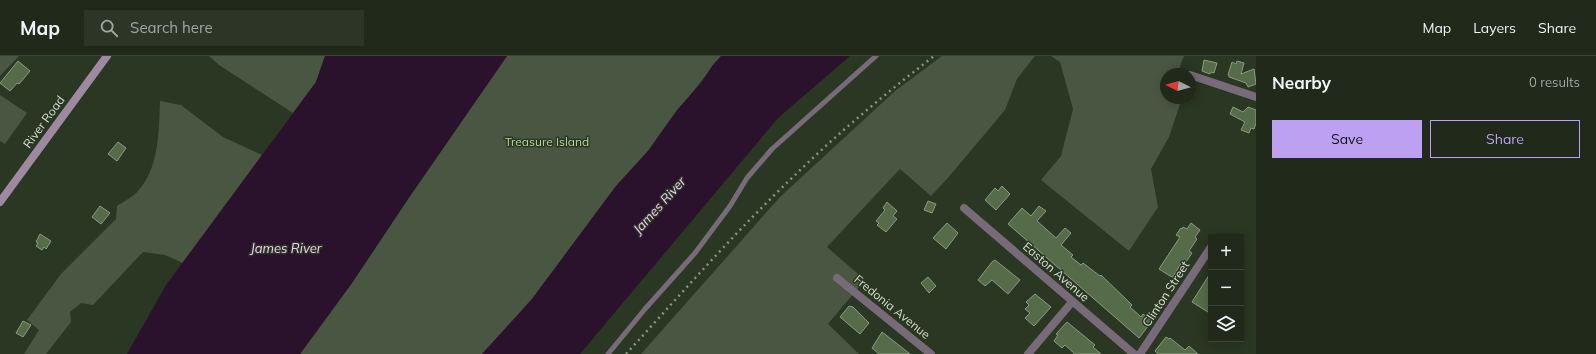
<!DOCTYPE html>
<html lang="en">
<head>
<meta charset="utf-8">
<style>
  body { margin:0; font-family:Mulish,sans-serif; background:#2d3527; color:#f1f3f6 }
  .controls { position:absolute; right:12px; bottom:12px; display:grid; overflow:hidden; border-radius:0px; box-shadow:0 2px 10px #0003 }
  .controls button { width:36px; height:36px; display:grid; place-items:center; padding:0; border:0; border-bottom:1px solid #3d4539; background:#20291a; color:#f1f3f6; font:20px sans-serif }
  .compass { position:absolute; left:1160px; top:12px; width:36px; height:36px; border-radius:50%; background:#20291a; box-shadow:0 2px 10px #0003; rotate:276deg }
  .list { margin:0; padding:0; list-style:none }
  h2 { display:flex; justify-content:space-between; align-items:center; height:52px; margin:0; padding:0 16px; font-size:17px }
  h2 small { font-size:13px; font-weight:400; color:#a2a6a2 }
  .actions { display:flex; gap:8px; padding:12px 16px }
  .actions a { flex:1; padding:9px 0; border:1px solid #bca0f2; border-radius:0px; text-align:center; font-size:14px; color:#bca0f2 }
  .actions .main { background:#bca0f2; color:#111 }
  .icon { flex:none; width:22px; height:22px; fill:none; stroke:currentColor; stroke-width:2; stroke-linecap:round; stroke-linejoin:round }
  .map { position:relative; flex:none; width:1256px; height:298px; overflow:hidden }
  header { display:flex; align-items:center; gap:24px; box-sizing:border-box; height:56px; padding:0 20px; background:#20291a; border-bottom:1px solid #3d4539 }
  header strong { font-size:19px }
  nav { display:flex; gap:22px; margin-inline-start:auto; font-size:14px }
  .search { width:280px; height:36px; background:#2d3527; display:flex; align-items:center; gap:10px; box-sizing:border-box; padding:0 14px; border-radius:0px; color:#a2a6a2; font-size:15px }
  main { display:flex }
  aside { flex:1; background:#20291a }
  .map>svg:first-child { display:block }
  .green { fill:#495642 }
  .water { fill:#2a122c }
  .building { fill:#566b49; stroke:#8b9a81 }
  .lines { fill:none; stroke-linecap:round; stroke-linejoin:round }
  .lane { stroke:#786b79; stroke-width:5 }
  .street { stroke:#786b79; stroke-width:8 }
  .secondary { stroke:#9e8aa0; stroke-width:8 }
  .rail { stroke:#899383; stroke-width:2.5; stroke-dasharray:2 4; stroke-linecap:butt }
  .labels { text-anchor:middle; stroke-width:3; stroke-linejoin:round; paint-order:stroke }
  .street-label { font-size:12px; fill:#d7dfd2; stroke:#2a3722 }
  .park-label { font-size:12px; fill:#b3d79c; stroke:#2a3722 }
  .water-label { font-size:13px; font-style:italic; fill:#f8c7fc; stroke:#2a3722 }
</style>
</head>
<body>
<header>
<strong>Map</strong>
<div class="search"><svg class="icon" aria-label="search" viewBox="0 0 24 24"><circle cx="10" cy="10" r="6"/><path d="M15 15l6 6"/></svg>Search here</div>
<nav><a>Map</a><a>Layers</a><a>Share</a></nav>
</header>
<main>
<div class="map">
<svg width="1256" height="298" viewBox="0 0 1256 298">
  <rect width="100%" height="100%" fill="#2a3722"/>
  <!-- green -->
  <path class="green" d="M 0,0 L 19,0 L 0,20 Z
    M 209,0 L 325,0 L 316,26 L 293,57 L 219,9 Z
    M 507,0 L 721,0 L 668,67 L 648,95 L 616,130 L 532,243 L 482,298 L 300,298 L 352,227 L 408,143 Z
    M 942,0 L 1035,0 L 1017,23 L 1005,54 L 947,123 L 931,140 L 900,113 L 827,191 L 865,224 L 828,268 L 859,298 L 641,298 L 780,141 L 895,35 Z
    M 1051,0 L 1184,0 L 1180,10 L 1181,18 L 1166,18 L 1166,42 L 1182,42 L 1169,81 L 1151,113 L 1158,151 L 1129,195 L 1041,124 L 1061,100 L 1073,53 L 1060,6 Z
    M 0,39 L 27,57 L 5,88 L 0,85 Z
    M 160,45 L 181,49 L 223,81 L 262,99 L 183,207 L 165,199 L 143,196 L 93,249 L 81,247 L 70,256 L 71,266 L 46,298 L 24,298 L 39,274 L 27,264 L 61,218 L 116,163 L 117,150 C 124,145 133,141 138,135 C 159,112 159,75 160,45 Z"/>
  <!-- water -->
  <path class="water" d="M 325,0 L 507,0 L 408,143 L 352,227 L 300,298 L 127,298 L 166,229 L 316,26 Z
    M 721,0 L 850,0 L 778,62 L 580,298 L 482,298 L 532,243 L 616,130 L 648,95 L 677,54 L 702,26 L 712,10 Z"/>
  <!-- building -->
  <path class="building" d="M 1204,4 L 1217,7 L 1214,17 L 1211,16 L 1210,18 L 1202,15 Z
    M 18,5 L 30,15 L 19,28 L 17,27 L 10,35 L 0,27 Z
    M 1237,5 L 1244,7 L 1241,18 L 1254,13 L 1256,28 L 1248,31 L 1246,27 L 1229,21 L 1229,19 L 1228,19 L 1232,6 L 1236,8 Z
    M 1233,51 L 1243,56 L 1248,51 L 1256,54 L 1256,67 L 1254,73 L 1251,72 L 1249,77 L 1241,74 L 1245,66 L 1230,58 Z
    M 118,86 L 126,92 L 117,105 L 108,98 Z
    M 1002,130 L 1010,138 L 996,154 L 985,144 L 995,132 L 998,135 Z
    M 928,145 L 936,148 L 932,157 L 924,154 Z
    M 887,146 L 897,155 L 893,160 L 897,163 L 886,176 L 877,169 L 879,167 L 876,165 L 885,154 L 883,152 Z
    M 100,150 L 110,157 L 101,168 L 92,161 Z
    M 1039,150 L 1046,155 L 1037,165 L 1056,182 L 1065,172 L 1071,177 L 1061,189 L 1073,199 L 1071,201 L 1081,209 L 1083,207 L 1100,220 L 1101,219 L 1130,247 L 1132,249 L 1130,251 L 1141,261 L 1143,258 L 1152,265 L 1139,282 L 1008,168 L 1022,152 L 1031,160 Z
    M 947,167 L 958,177 L 946,193 L 933,182 Z
    M 1191,167 L 1200,174 L 1195,181 L 1197,183 L 1189,195 L 1192,197 L 1186,206 L 1183,204 L 1173,221 L 1170,220 L 1159,213 L 1180,181 L 1176,179 L 1181,172 L 1182,173 L 1183,171 L 1187,173 Z
    M 40,178 L 51,185 L 46,193 L 44,191 L 42,194 L 36,190 L 38,187 L 36,186 Z
    M 995,204 L 1020,224 L 1008,238 L 992,224 L 985,230 L 978,224 L 992,206 Z
    M 1211,216 L 1211,258 L 1192,246 Z
    M 928,221 L 936,230 L 929,237 L 921,227 Z
    M 1035,238 L 1051,251 L 1034,270 L 1025,262 L 1030,257 L 1025,253 L 1029,249 L 1026,246 Z
    M 849,250 L 853,251 L 869,267 L 860,278 L 840,261 Z
    M 23,265 L 31,269 L 23,281 L 16,277 Z
    M 1067,266 L 1095,289 L 1093,291 L 1101,298 L 1075,298 L 1065,289 L 1062,292 L 1054,285 L 1058,279 L 1056,278 Z
    M 882,276 L 900,290 L 910,298 L 879,298 L 872,292 Z
    M 1166,281 L 1169,283 L 1170,282 L 1185,294 L 1189,290 L 1198,298 L 1158,298 L 1155,295 Z"/>
  <g class="lines">
    <!-- lane -->
    <path class="lane" d="M 608,298 L 645,253 L 695,197 L 730,150 L 747,122 L 772,93 L 876,0"/>
    <!-- street -->
    <path class="street" d="M 1190,19 L 1256,41
      M 964,152 L 1134,298
      M 837,222 L 931,298
      M 1028,298 L 1072,246
      M 1140,298 L 1211,191"/>
    <!-- secondary -->
    <path class="secondary" d="M 0,146 L 107,0"/>
    <!-- rail -->
    <path class="rail" d="M 626,298 C 681,238 735,176 794,120 C 838,77 885,38 934,0"/>
  </g>
  <g class="labels">
    <!-- street labels -->
    <g class="street-label">
      <text transform="translate(44 66) rotate(-54)" y="4">River Road</text>
      <text transform="translate(1056 216) rotate(41)" y="4">Easton Avenue</text>
      <text transform="translate(1166 238) rotate(-57)" y="4">Clinton Street</text>
      <text transform="translate(892 251) rotate(39)" y="4">Fredonia Avenue</text>
    </g>
    <!-- park labels -->
    <g class="park-label">
      <text x="547" y="90">Treasure Island</text>
    </g>
    <!-- water labels -->
    <g class="water-label">
      <text transform="translate(659 149) rotate(-48)" y="5">James River</text>
      <text x="286" y="197">James River</text>
    </g>
  </g>
</svg>
<div class="controls">
<button>+</button>
<button>−</button>
<button><svg class="icon" aria-label="layers" viewBox="0 0 24 24"><path d="M12 4l9 5-9 5-9-5zM3 14l9 5 9-5"/></svg></button>
</div>
<svg class="compass" viewBox="-18 -18 36 36"><path d="M0-13l5 13h-10z" fill="#e53935"/><path d="M0 13l5-13h-10z" fill="#a2a6a2"/></svg>
</div>
<aside>
<h2>Nearby<small>0 results</small></h2>
<ul class="list">
</ul>
<div class="actions"><a class="main">Save</a><a>Share</a></div>
</aside>
</main>
</body>
</html>
